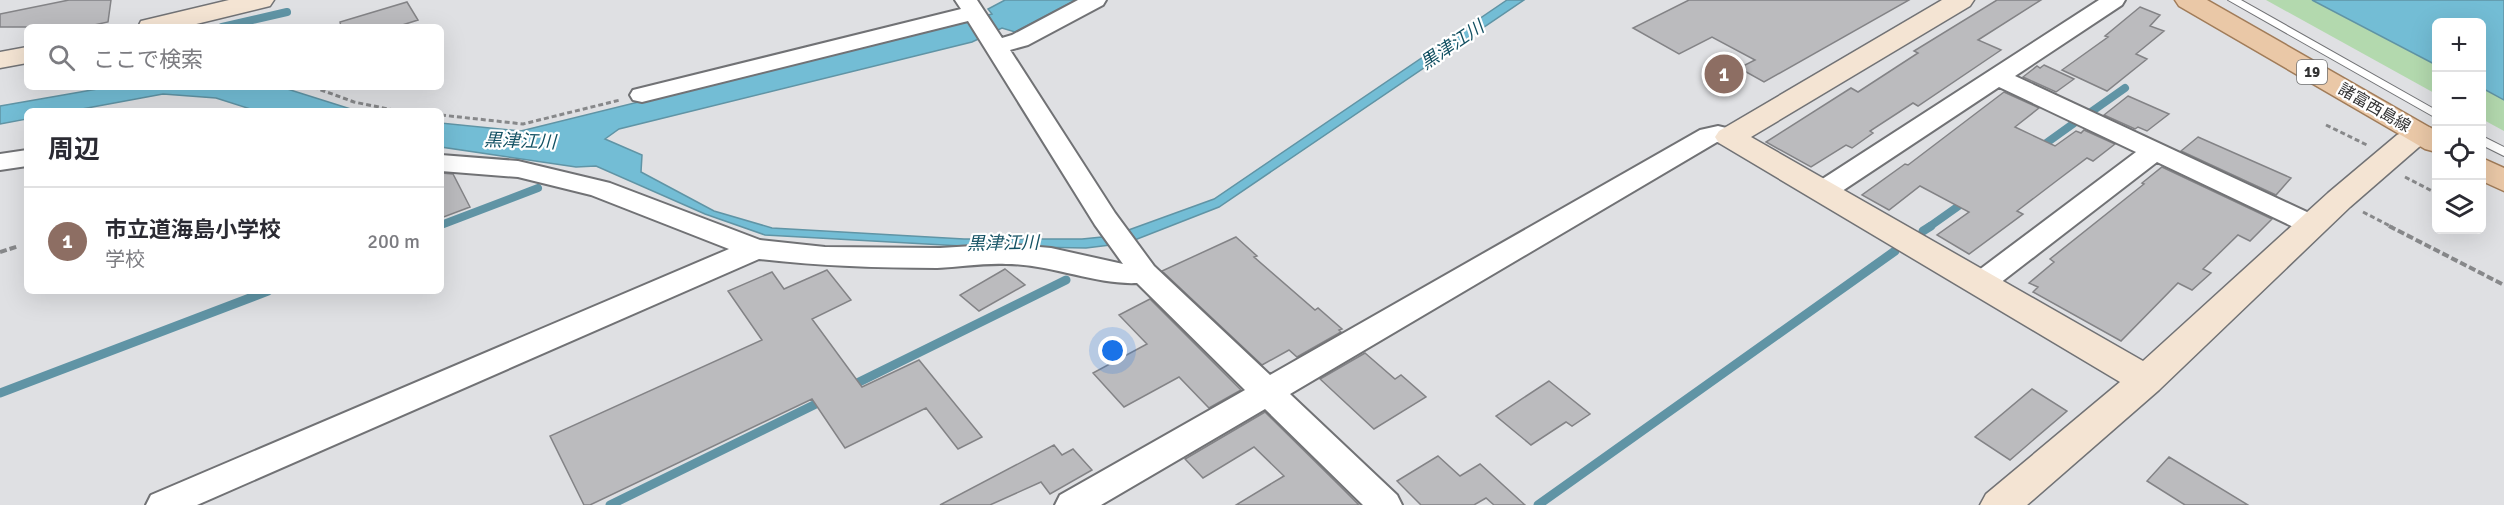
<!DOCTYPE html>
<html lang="ja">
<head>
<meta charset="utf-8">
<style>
  body { margin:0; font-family:Signika,"Noto Sans JP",sans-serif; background:#f7f7f7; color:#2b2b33 }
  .controls { position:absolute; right:18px; top:18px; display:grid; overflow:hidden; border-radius:9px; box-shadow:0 6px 24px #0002 }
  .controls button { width:54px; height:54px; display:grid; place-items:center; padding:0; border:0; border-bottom:2px solid #e1e1e2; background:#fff; color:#2b2b33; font:30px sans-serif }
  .you { position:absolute; left:1113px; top:351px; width:21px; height:21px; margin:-15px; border:4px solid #fff; border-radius:50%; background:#1a73e8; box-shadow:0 0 0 9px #1a73e833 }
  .badge { display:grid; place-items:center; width:39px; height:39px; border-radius:50%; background:#111827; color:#fff; font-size:20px; font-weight:700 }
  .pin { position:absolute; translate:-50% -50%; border:3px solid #fff; box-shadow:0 2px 6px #0006 }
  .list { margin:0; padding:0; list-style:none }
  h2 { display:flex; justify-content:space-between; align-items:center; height:78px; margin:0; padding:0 24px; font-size:26px }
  h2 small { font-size:20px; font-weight:400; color:#7c7c81 }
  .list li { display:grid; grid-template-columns:39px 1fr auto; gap:18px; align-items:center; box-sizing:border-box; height:108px; padding:0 24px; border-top:2px solid #e1e1e2 }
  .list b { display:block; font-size:22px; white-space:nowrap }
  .list p { margin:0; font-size:20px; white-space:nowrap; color:#7c7c81 }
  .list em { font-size:20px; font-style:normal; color:#7c7c81 }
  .icon { flex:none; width:33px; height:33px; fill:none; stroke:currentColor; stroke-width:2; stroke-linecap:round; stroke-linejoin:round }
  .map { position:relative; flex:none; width:2504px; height:505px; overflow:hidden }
  .search { position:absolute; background:#fff; box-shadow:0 6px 24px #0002; left:24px; top:24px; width:420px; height:66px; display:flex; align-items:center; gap:15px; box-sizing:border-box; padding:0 21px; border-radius:9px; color:#7c7c81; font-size:22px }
  .panel { position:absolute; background:#fff; box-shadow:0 6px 24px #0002; left:24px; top:108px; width:420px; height:186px; border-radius:9px }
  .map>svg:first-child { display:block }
  .green { fill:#b3d9ae }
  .water { fill:#73bdd5; stroke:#6094a5; stroke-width:1.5 }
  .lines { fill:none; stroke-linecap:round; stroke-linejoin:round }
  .stream-far1 { stroke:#6094a5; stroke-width:8 }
  .stream { stroke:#6094a5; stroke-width:9 }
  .building { fill:#bbbbbe; stroke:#838386; stroke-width:1.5 }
  .lane-casing { stroke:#717275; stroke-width:2 }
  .street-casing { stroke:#717275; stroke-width:4 }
  .secondary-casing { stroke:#717275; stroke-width:3 }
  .primary-casing { stroke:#a17c59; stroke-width:3 }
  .path-far1 { stroke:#87888a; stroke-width:3; stroke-dasharray:5 3; stroke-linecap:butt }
  .path { stroke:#87888a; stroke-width:4; stroke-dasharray:7 3; stroke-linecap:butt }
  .lane { fill:#fff; fill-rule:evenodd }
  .street { fill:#fff; fill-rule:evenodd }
  .secondary { fill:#f4e4d3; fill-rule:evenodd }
  .primary { fill:#eac8a7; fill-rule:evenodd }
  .labels { text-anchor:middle; stroke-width:4.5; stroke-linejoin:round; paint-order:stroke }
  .shield { fill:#fff; stroke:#707071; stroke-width:1.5 }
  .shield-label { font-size:15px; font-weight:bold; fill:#333334 }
  .street-label { font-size:16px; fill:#333334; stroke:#fff }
  .water-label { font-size:18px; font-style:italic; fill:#135163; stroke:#fff }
</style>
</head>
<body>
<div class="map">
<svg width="2504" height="505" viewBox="0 0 2504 505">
  <rect width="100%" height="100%" fill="#dfe0e3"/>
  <!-- green -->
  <path class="green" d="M 2266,0 L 2312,0 L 2436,65 L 2436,94 Z
    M 2482,88 L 2504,100 L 2504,131 L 2482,119 Z"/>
  <!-- water -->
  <path class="water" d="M 1005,0 L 1076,0 L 1015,32 L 1002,28 L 972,42 L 619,129 L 605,139 L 642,155 L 641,172 L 714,211 L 772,228 L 964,239 L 1082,239 L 1112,236 L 1214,199 L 1507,0 L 1524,0 L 1219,207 L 1127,243 L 1086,248 L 962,246 L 765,235 L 705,214 L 596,166 L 576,167 L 441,147 L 441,123 L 521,131 L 967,21 L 992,14 L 988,9 Z
    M 2312,0 L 2504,0 L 2504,100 L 2482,88 L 2482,22 L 2436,22 L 2436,65 Z
    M 109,87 L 281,87 L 357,111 L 257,111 L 216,98 L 163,94 L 71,111 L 27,111 L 27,119 L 0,124 L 0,106 Z"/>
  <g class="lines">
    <!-- stream-far1 -->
    <path class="stream-far1" d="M 222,27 L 287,12
      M 2091,112 L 2125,88
      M 2038,149 L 2077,121
      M 441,225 L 538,188
      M 1929,227 L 1967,200"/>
    <!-- stream -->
    <path class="stream" d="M 1923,231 L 1931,226
      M 849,387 L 1066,280
      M 0,393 L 268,291
      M 610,505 L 824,400
      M 1538,505 L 1895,251"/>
  </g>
  <!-- building -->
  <path class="building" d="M 69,0 L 111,0 L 108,22 L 85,27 L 0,27 L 0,14 Z
    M 1689,0 L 1909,0 L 1764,82 L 1739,68 L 1755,60 L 1712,37 L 1679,54 L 1633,28 Z
    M 1997,0 L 2041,0 L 1978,40 L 2001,50 L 1918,106 L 1913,103 L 1870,131 L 1873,133 L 1852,148 L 1846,145 L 1811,167 L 1766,142 L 1851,88 L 1858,92 L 1918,53 L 1914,51 Z
    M 407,2 L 418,20 L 396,27 L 341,27 L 340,22 Z
    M 2140,7 L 2160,15 L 2150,26 L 2164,31 L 2136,54 L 2147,59 L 2107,91 L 2062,70 L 2108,37 L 2105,36 Z
    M 2044,65 L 2074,79 L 2056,92 L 2023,77 L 2037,66 L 2040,68 Z
    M 2004,92 L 2039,108 L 2015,127 L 2055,146 L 2076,131 L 2081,133 L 2084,130 L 2115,144 L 2093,161 L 2087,158 L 2059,179 L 2017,211 L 2023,214 L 1969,254 L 1937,235 L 1969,212 L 1920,186 L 1889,210 L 1862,195 L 1905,164 L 1908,165 Z
    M 2128,96 L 2169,114 L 2147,131 L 2138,127 L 2135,129 L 2104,115 Z
    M 2198,137 L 2291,178 L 2276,195 L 2181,151 Z
    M 2162,167 L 2272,219 L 2250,241 L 2238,235 L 2203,269 L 2211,273 L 2192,290 L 2178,283 L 2121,341 L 2033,292 L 2038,287 L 2029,283 L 2054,262 L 2050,259 L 2144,184 L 2142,183 Z
    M 441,173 L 453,174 L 470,207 L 441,218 Z
    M 1236,237 L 1257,256 L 1254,257 L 1315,310 L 1318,308 L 1342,329 L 1339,330 L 1341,332 L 1297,357 L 1289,350 L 1262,365 L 1162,271 Z
    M 1005,269 L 1025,285 L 979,311 L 960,295 Z
    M 827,270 L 851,300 L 812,319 L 862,387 L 919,360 L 982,437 L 958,449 L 926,408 L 845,448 L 812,399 L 590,505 L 584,505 L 550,436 L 762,340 L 728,291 L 772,272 L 784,289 Z
    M 1150,299 L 1241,390 L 1209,408 L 1179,377 L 1124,407 L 1093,373 L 1147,344 L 1119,315 Z
    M 1365,353 L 1395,379 L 1401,375 L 1426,397 L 1374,429 L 1320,379 Z
    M 1549,381 L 1590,414 L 1572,426 L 1566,422 L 1531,445 L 1496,416 Z
    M 2032,389 L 2067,411 L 2010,460 L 1975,437 Z
    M 1265,412 L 1341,487 L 1359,505 L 1236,505 L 1284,476 L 1254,447 L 1203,478 L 1185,459 Z
    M 1054,445 L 1062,455 L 1073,449 L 1092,470 L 1050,494 L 1041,482 L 990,505 L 940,505 Z
    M 1438,456 L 1460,476 L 1480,464 L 1525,505 L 1494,505 L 1486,498 L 1474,505 L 1421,505 L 1397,481 Z
    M 2169,457 L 2248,505 L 2185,505 L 2147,481 Z"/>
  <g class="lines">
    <defs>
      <path id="lane" d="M 2228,0 L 2241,0 L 2436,110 L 2436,118 Z
        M 2482,136 L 2504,147 L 2504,156 L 2482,145 Z"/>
      <path id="street" d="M 955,0 L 977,0 L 1002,38 L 1012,35 L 1078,0 L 1106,0 L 1103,5 L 1028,45 L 1010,50 L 1115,213 L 1154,266 L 1270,375 L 1700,130 L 1718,126 L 1739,131 L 1743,137 L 1739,143 L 1730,145 L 1717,142 L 1290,394 L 1397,495 L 1402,505 L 1363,505 L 1265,409 L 1101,505 L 1055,505 L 1060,495 L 1245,390 L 1137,283 C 1096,285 1050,264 1006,264 C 983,263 960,267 937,268 C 877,268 819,266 759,259 L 197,505 L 146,505 L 151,495 L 729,249 L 591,195 L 518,177 L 441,171 L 441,155 L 518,161 L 610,183 L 760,240 L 825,247 L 940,248 L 1006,244 L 1051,248 L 1123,264 L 1095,225 L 968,21 L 642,102 L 633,100 L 630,95 L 633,90 L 961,9 Z
        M 2099,0 L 2125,0 L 2122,5 L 2015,76 L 2322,219 L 2326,225 L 2322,231 L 2312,234 L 2302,231 L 2157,162 L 1991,290 L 1981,293 L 1971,290 L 1966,283 L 1971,276 L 2136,152 L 1999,87 L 1833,197 L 1823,200 L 1813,197 L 1809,191 L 1813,185 Z
        M 27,150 L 27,166 L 0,170 L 0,154 Z"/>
      <path id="secondary" d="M 229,0 L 274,0 L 270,6 L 184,27 L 138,27 L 141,21 Z
        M 1942,0 L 1974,0 L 1970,6 L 1751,137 L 2143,361 L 2328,193 L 2397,135 L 2420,125 L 2431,128 L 2435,134 L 2431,140 L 2419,147 L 2350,207 L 2159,390 L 2027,505 L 1980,505 L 1986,494 L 2120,382 L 1719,143 L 1715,137 L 1719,131 Z
        M 27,47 L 27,63 L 0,68 L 0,52 Z"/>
      <path id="primary" d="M 2175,0 L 2207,0 L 2436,131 L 2436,152 L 2425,149 L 2179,6 Z
        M 2482,158 L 2504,168 L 2504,191 L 2482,181 Z"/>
    </defs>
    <!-- lane casing -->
    <use href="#lane" class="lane-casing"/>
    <!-- street casing -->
    <use href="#street" class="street-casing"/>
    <!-- secondary casing -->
    <use href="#secondary" class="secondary-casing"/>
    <!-- primary casing -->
    <use href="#primary" class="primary-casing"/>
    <!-- path-far1 -->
    <path class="path-far1" d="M 313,87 L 354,102 L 398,111
      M 441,115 L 523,124 L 620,100
      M 2326,125 L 2367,145
      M 2405,177 L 2436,193
      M 2363,212 L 2392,227"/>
    <!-- path -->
    <path class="path" d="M 2389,226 L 2504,285
      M 0,252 L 19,246"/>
    <!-- lane -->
    <use href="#lane" class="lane"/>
    <!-- street -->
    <use href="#street" class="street"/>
    <!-- secondary -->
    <use href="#secondary" class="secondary"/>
    <!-- primary -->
    <use href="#primary" class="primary"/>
  </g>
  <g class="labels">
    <!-- shield labels -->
    <rect class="shield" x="2297" y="60" width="30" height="24" rx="4.5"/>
    <g class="shield-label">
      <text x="2312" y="77">19</text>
    </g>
    <!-- street labels -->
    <g class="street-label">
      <text transform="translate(2375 107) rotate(30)" y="6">諸富西島線</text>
    </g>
    <!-- water labels -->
    <g class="water-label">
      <text transform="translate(1452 45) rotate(-34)" y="6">黒津江川</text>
      <text transform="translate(520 141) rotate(2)" y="6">黒津江川</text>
      <text transform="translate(1003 243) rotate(-1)" y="6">黒津江川</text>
    </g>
  </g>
</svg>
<div class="controls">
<button>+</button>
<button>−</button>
<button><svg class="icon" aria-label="locate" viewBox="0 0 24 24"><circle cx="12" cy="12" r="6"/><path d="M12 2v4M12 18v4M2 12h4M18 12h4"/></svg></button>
<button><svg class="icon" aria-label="layers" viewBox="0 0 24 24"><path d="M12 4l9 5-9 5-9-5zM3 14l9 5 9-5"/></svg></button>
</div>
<div class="you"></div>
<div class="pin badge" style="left:1724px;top:74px;background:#8d6e63">1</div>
<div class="search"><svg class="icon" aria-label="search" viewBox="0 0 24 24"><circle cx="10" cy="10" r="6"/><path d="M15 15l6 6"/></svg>ここで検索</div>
<section class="panel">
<h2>周辺<small></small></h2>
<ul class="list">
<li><span class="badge" style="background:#8d6e63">1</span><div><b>市立道海島小学校</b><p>学校</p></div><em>200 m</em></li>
</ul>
</section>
</div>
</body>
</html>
